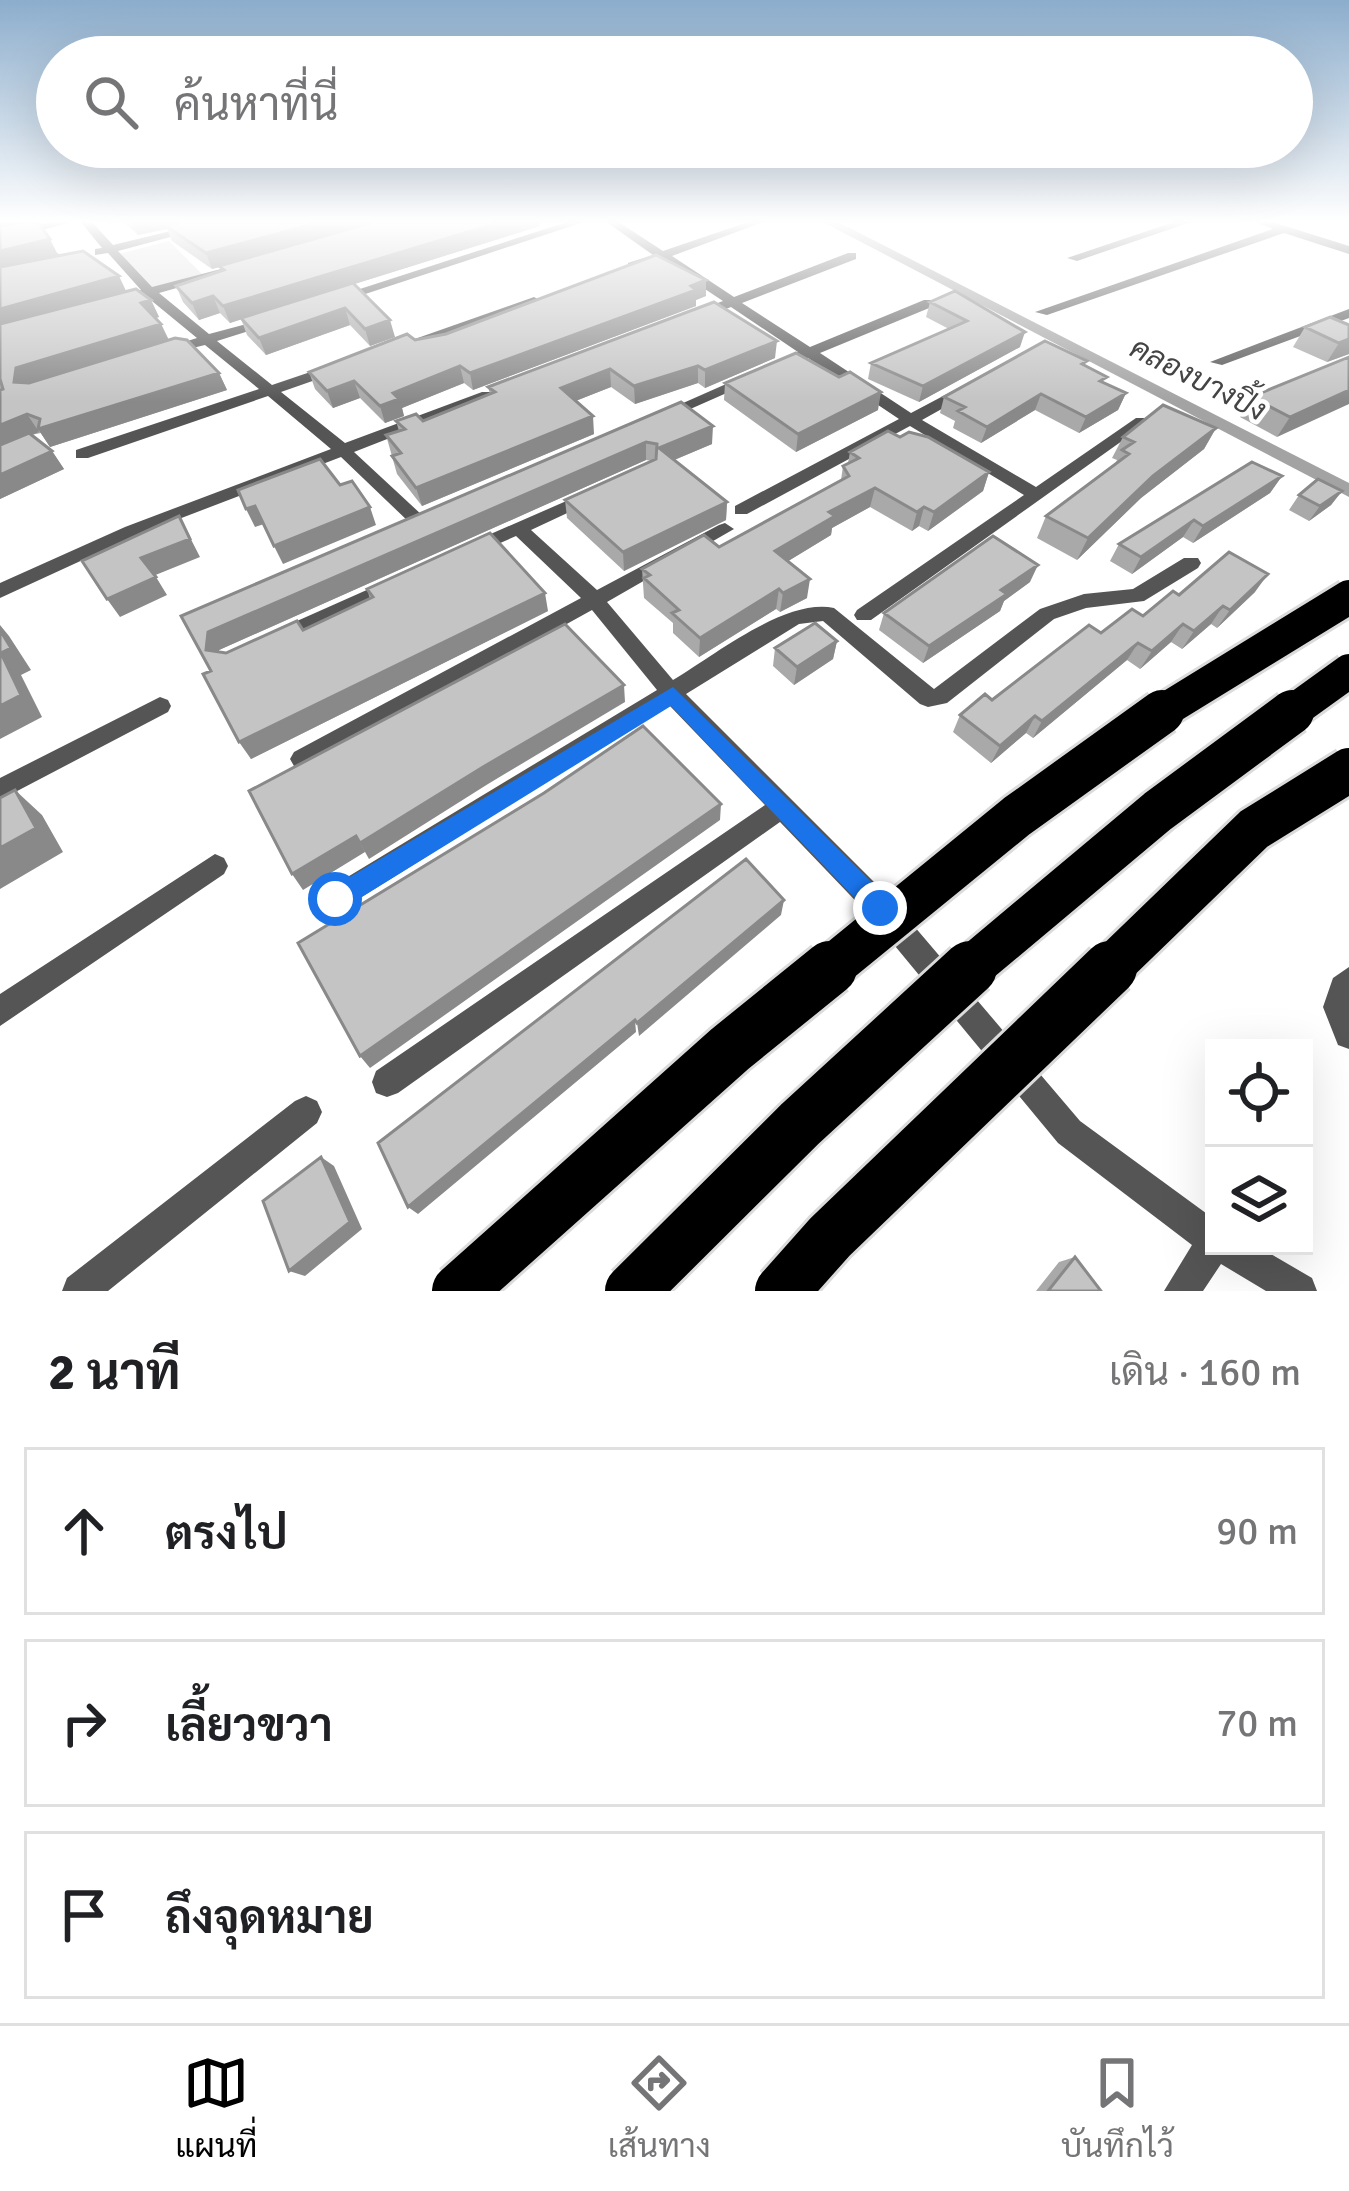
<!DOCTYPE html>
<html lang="th">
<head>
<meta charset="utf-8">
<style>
  body { margin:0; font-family:Signika,Sarabun,sans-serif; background:#f6f6f6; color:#202124 }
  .controls { position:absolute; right:36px; bottom:36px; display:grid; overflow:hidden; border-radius:0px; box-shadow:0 12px 48px #0002 }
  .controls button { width:108px; height:108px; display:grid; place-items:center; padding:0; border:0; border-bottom:3px solid #e0e0e0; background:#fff; color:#202124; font:60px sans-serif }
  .stop { position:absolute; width:36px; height:36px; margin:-27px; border:9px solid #1a73e8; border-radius:50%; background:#fff }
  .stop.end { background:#1a73e8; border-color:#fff; box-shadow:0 3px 12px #0008 }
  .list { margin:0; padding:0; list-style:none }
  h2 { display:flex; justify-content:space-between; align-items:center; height:156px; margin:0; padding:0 48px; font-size:51px }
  h2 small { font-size:39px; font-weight:400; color:#757577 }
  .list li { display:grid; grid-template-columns:78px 1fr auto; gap:36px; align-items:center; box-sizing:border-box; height:168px; margin:0 24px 24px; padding:0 24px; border:3px solid #e0e0e0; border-radius:0px }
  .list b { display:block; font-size:45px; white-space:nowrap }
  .list em { font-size:39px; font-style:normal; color:#757577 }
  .icon { flex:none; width:66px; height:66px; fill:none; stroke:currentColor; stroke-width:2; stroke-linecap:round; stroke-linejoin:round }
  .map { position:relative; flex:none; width:1349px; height:1291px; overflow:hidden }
  .search { position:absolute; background:#fff; box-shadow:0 12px 48px #0002; left:36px; right:36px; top:36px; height:132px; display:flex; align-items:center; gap:30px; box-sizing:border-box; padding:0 42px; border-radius:66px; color:#757577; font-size:45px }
  .sheet { height:732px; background:#fff }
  nav { display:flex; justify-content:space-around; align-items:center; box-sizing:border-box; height:168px; border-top:3px solid #e0e0e0; background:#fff; font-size:33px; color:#757577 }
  nav a { display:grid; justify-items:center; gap:6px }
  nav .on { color:#000 }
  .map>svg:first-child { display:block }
  .green { fill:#dcdcdc }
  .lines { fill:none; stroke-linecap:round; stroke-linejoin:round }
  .canal { fill:#a3a3a3; fill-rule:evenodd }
  .street { fill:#555; fill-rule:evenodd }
  .highway-bridge-far2-casing { stroke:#dbdbdb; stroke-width:40; stroke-linecap:butt }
  .highway-bridge-far1-casing { stroke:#dbdbdb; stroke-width:50; stroke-linecap:butt }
  .highway-bridge-casing { stroke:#dbdbdb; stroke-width:60; stroke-linecap:butt }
  .highway-bridge-far2 { stroke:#000; stroke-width:34 }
  .highway-bridge-far1 { stroke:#000; stroke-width:44 }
  .highway-bridge { stroke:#000; stroke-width:54 }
  .wall { fill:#a9a9a9 }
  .shaded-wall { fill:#898989 }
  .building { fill:#c4c4c4; stroke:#898989; stroke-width:3 }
  .route { fill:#1a73e8 }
  .labels { text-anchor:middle; stroke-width:9; stroke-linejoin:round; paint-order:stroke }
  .far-water-label { font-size:30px; font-style:italic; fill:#444; stroke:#fff }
</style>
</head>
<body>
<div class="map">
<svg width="1349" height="1291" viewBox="0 0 1349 1291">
  <rect width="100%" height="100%" fill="#fff"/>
  <!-- green -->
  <path class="green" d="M 169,241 L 202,274 L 150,289 L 119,254 Z"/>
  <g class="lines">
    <!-- canal -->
    <path class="canal" d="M 821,221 L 836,221 L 1349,483 L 1349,497 Z"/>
    <!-- street -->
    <path class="street" d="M 56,221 L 76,221 L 0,241 L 0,233 Z
      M 80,221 L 91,221 L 113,245 L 212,221 L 230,221 L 118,251 L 152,287 L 240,264 L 240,270 L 159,293 L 209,334 L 277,316 L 277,322 L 217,341 L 272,385 L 331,365 L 341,365 L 341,371 L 281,392 L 345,443 L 482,392 L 492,392 L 492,398 L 354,452 L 423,516 L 426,520 L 423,524 L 411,524 L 341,457 L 137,535 L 0,598 L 0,583 L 125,527 L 331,449 L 268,396 L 88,458 L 76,458 L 76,450 L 259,389 L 205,345 L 159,356 L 159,350 L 197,338 L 147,297 L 134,298 L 134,292 L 141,290 L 108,253 L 95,255 L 95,249 L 102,248 Z
      M 570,221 L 587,221 L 341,302 L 329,299 Z
      M 605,221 L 617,221 L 663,251 L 751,221 L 766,221 L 672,256 L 734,297 L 848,253 L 856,253 L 856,259 L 742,303 L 810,347 L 924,300 L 934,300 L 934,306 L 820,353 L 911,413 L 962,386 L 972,386 L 972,392 L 922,420 L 1036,487 L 1136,418 L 1148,418 L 1150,421 L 871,620 L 857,620 L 854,615 L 857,610 L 1024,495 L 910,426 L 747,514 L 735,514 L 735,506 L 899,419 L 808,358 L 784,368 L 774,368 L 774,362 L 798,352 L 731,307 L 701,319 L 691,319 L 691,313 L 723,301 L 661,260 L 628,269 L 628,263 L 653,255 Z
      M 1177,221 L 1194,221 L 1077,261 L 1067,258 Z
      M 1253,221 L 1269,221 L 1349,246 L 1349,254 L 1284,233 L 1047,315 L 1035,312 L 1273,229 Z
      M 534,297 L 541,301 L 539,304 L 404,350 L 392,347 Z
      M 1349,309 L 1349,318 L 1222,365 L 1210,362 Z
      M 751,373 L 758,377 L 756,380 L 670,418 L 658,418 L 656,415 Z
      M 587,492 L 596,497 L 593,501 L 531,530 L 597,590 L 719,525 L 725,523 L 734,529 L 607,602 L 673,680 C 715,655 785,598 834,608 L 934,689 L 1040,609 L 1084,594 L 1133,589 L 1184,558 L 1198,558 L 1201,563 L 1198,568 L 1144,601 L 1086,608 L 1054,619 L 947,703 L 928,707 L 920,704 L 823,621 L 799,624 L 686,694 L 891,899 L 1080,1121 L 1214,1219 L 1214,1246 L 1257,1246 L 1312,1278 L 1317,1291 L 1266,1291 L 1221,1264 L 1203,1291 L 1164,1291 L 1192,1245 L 1058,1143 L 871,917 L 780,822 L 398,1093 L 387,1097 L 376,1093 L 372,1082 L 376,1071 L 765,805 L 669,705 L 344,908 L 335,912 L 326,908 L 322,899 L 326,890 L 657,690 L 592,610 L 310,766 L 302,769 L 294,766 L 290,759 L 294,752 L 581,598 L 516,536 L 468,557 L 459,551 L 461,547 Z
      M 396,577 L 406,584 L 403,589 L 284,643 L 270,643 L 267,638 L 270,633 Z
      M 160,697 L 168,700 L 171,706 L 168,712 L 0,800 L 0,778 Z
      M 215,854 L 224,858 L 228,866 L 224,874 L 0,1026 L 0,994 Z
      M 1349,967 L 1349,1049 L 1338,1045 L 1323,1007 L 1333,978 Z
      M 306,1096 L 317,1101 L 322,1112 L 317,1123 L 108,1291 L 62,1291 L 67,1278 L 295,1101 Z"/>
    <defs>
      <path id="highway-bridge-far2" d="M 1157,715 L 1349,597
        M 1288,715 L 1349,671"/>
      <path id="highway-bridge-far1" d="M 827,971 L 1017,816 L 1162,712
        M 967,971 L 1158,811 L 1292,712
        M 1107,971 L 1254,829 L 1349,770"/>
      <path id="highway-bridge" d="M 459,1291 L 730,1049 L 830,968
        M 632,1291 L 800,1124 L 970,968
        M 782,1291 L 830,1237 L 1110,968"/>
    </defs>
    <!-- highway-bridge-far2 casing -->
    <use href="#highway-bridge-far2" class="highway-bridge-far2-casing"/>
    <!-- highway-bridge-far1 casing -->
    <use href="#highway-bridge-far1" class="highway-bridge-far1-casing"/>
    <!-- highway-bridge casing -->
    <use href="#highway-bridge" class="highway-bridge-casing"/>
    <!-- highway-bridge-far2 -->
    <use href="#highway-bridge-far2" class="highway-bridge-far2"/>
    <!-- highway-bridge-far1 -->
    <use href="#highway-bridge-far1" class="highway-bridge-far1"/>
    <!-- highway-bridge -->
    <use href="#highway-bridge" class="highway-bridge"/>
  </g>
  <!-- wall -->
  <path class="wall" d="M 0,221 L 126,291 L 151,300 L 159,317 L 155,318 L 161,324 L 169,340 L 219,373 L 227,390 L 50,447 L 41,433 L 31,435 L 52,451 L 64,469 L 0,499 Z
    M 122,221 L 540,221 L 540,226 L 354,284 L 395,337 L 370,346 L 350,325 L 266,355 L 247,335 L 241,319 L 230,323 L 220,313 L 199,320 L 183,302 L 176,286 L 221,271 L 220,267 L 212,269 L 172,241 L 167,229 L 138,235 Z
    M 706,296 L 696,300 L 696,306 L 473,390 L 464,383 L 402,408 L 404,416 L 385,423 L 360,398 L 333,408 L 315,389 L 309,372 L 415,340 Z
    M 714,302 L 775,358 L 705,388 L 698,383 L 635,404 L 611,387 L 575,401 L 594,434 L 422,506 L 397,474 L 386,435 L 399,431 L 396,421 L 423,421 L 490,394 L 488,387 Z
    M 930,302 L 1020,347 L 919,402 L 868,379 L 871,363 L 949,329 L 926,317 Z
    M 1349,325 L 1349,354 L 1327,362 L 1293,347 L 1305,327 Z
    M 1349,357 L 1277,437 L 1240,417 L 1251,397 Z
    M 1086,366 L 1105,383 L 1126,393 L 1118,410 L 1079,433 L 1035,410 L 981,443 L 953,428 L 955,421 L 940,413 L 944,397 Z
    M 725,383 L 878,410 L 796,452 L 724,400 Z
    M 681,402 L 712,444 L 674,460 L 727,502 L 726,520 L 624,571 L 567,518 L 565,500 L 652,461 L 646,460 L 219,650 L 219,652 L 226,653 L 303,630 L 370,599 L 367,589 L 548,611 L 251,759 L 211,671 L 181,616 Z
    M 1216,428 L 1204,449 L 1141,498 L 1077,560 L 1037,538 L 1046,516 L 1115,465 L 1117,460 L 1112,458 L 1123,437 Z
    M 900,437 L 989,472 L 983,491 L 928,531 L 919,526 L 912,531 L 870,507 L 832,528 L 831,535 L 788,561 L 807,598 L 780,612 L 776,609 L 699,657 L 673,633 L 673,623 L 644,598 L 642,569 L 719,547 L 841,480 L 843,466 L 848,463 L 850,452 Z
    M 1282,476 L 1270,493 L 1193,543 L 1183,537 L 1132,574 L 1110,561 L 1119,544 Z
    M 1342,491 L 1331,505 L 1309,521 L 1289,510 L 1299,495 Z
    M 1030,582 L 1004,601 L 1000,611 L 923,663 L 879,630 L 884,613 Z
    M 1255,592 L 1217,628 L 1211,624 L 1182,649 L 1171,642 L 1140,669 L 1127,660 L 1033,738 L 1026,733 L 991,763 L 953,732 L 960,715 L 992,700 L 1101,633 L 1143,616 L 1179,595 Z
    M 837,641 L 833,659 L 794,685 L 773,666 L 775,648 Z
    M 1075,1257 L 1101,1291 L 1036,1291 L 1059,1262 Z"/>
  <!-- shaded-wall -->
  <path class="shaded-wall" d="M 0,221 L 30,221 L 0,228 Z
    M 131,221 L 209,221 L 166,226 L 167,229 L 138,235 Z
    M 324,221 L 383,221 L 212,269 L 206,253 Z
    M 504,221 L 540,221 L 540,226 L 230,323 L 223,306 Z
    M 50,239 L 58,255 L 0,269 L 0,251 Z
    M 119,276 L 127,293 L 0,328 L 0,309 Z
    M 706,280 L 706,296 L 696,300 L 696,306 L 473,390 L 470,373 Z
    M 213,296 L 220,313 L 199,320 L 192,303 Z
    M 151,300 L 159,317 L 149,320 L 141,303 Z
    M 345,308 L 350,325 L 266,355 L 259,338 Z
    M 390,320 L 395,337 L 370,346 L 365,329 Z
    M 161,324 L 169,341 L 28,386 L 14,382 L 16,368 Z
    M 1025,332 L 1020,347 L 919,402 L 923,386 Z
    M 1349,339 L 1349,354 L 1327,362 L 1339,343 Z
    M 777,341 L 775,358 L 705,388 L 705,370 Z
    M 460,366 L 464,383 L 402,408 L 404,416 L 385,423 L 380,406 L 393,393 Z
    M 698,366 L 698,383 L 635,404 L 634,386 Z
    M 610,369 L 611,387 L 563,406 L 561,388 Z
    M 219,373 L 227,390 L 50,447 L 38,429 Z
    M 354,381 L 360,398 L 333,408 L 327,391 Z
    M 1349,390 L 1349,404 L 1277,437 L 1290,417 Z
    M 881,392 L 878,410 L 796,452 L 798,434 Z
    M 1126,393 L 1118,410 L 1079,433 L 1086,417 Z
    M 1041,394 L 1035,410 L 981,443 L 987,427 Z
    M 27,414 L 39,432 L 0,448 L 0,425 Z
    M 593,416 L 594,434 L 422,506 L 416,488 Z
    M 713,426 L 712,444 L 660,466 L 659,448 Z
    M 1216,428 L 1204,449 L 1141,498 L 1077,560 L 1088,538 L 1153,476 Z
    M 646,442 L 646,460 L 219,650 L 217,668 L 206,650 L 208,632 Z
    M 52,451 L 64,469 L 0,499 L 0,475 Z
    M 989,472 L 983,491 L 928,531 L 934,512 Z
    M 1282,476 L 1270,493 L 1193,543 L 1203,526 Z
    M 875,488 L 870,507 L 832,528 L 831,535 L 772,571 L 775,551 L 829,512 Z
    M 1342,491 L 1331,505 L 1309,521 L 1320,506 Z
    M 727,502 L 726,520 L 624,571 L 623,552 Z
    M 255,506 L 264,524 L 255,527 L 246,509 Z
    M 370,507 L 376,525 L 283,564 L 274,546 Z
    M 924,507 L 919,526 L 912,531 L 917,512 Z
    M 179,516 L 200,557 L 153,576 L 141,558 Z
    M 1194,520 L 1183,537 L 1132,574 L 1141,557 Z
    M 1038,565 L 1030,582 L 1004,601 L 1000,611 L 923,663 L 929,646 L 1001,590 Z
    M 1268,574 L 1255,592 L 1217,628 L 1230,610 Z
    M 156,577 L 167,595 L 120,617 L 107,599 Z
    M 810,579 L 807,598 L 780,612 L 783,593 Z
    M 779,589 L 776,609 L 699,657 L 700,638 Z
    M 545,593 L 548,611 L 251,759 L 239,742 Z
    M 1223,606 L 1211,624 L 1182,649 L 1194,631 Z
    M 1183,624 L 1171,642 L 1140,669 L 1152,651 Z
    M 0,625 L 9,636 L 31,670 L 21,675 L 42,717 L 0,739 Z
    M 837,641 L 833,659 L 794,685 L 797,667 Z
    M 1138,643 L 1127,660 L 1033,738 L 1042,721 Z
    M 624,685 L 625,702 L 488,784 L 369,859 L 360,843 L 483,767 Z
    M 1035,716 L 1026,733 L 991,763 L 1000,746 Z
    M 15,790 L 42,815 L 63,852 L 0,889 L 0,848 Z
    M 721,804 L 720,820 L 370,1068 L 360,1056 Z
    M 356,836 L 365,852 L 303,890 L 292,874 Z
    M 784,900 L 781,915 L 639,1036 L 637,1023 Z
    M 635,1020 L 636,1032 L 418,1214 L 408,1207 Z
    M 321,1157 L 334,1166 L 362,1229 L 305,1276 L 289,1271 Z"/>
  <!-- building -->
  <path class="building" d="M 26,221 L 37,221 L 50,239 L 0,251 L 0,226 Z
    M 185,221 L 324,221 L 206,253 L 166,226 Z
    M 377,221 L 504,221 L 223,306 L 213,296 L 192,303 L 176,286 L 224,270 L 219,266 Z
    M 83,251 L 119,276 L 0,309 L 0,267 Z
    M 656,255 L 706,280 L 691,286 L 696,290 L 470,373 L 460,366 L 393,393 L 399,399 L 380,406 L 354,381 L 327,391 L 309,372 L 407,334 L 415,340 L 446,334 Z
    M 353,283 L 390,320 L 365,329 L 345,308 L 259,338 L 241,318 Z
    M 136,289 L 151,300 L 141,303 L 161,324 L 16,368 L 14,382 L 29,383 L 175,338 L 187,340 L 219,373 L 38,429 L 40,419 L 27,414 L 0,425 L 0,390 L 3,389 L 0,379 L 0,324 Z
    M 955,291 L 1025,332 L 923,386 L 871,363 L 967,321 L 930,302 Z
    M 714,302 L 777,341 L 705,370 L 698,366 L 634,386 L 610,369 L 561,388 L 593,416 L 416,488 L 392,456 L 401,453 L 386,435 L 405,429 L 396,421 L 416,414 L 423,421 L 495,392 L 488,387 Z
    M 1330,317 L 1349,325 L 1349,339 L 1339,343 L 1305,327 Z
    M 1045,341 L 1087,361 L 1082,364 L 1107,377 L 1100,381 L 1126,393 L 1086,417 L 1041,394 L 987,427 L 958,411 L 965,407 L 944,397 Z
    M 796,353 L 839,377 L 850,372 L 881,392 L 798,434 L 725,383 Z
    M 1349,357 L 1349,390 L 1290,417 L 1251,397 Z
    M 681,402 L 713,426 L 659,448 L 727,502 L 623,552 L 565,500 L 656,459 L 657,444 L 646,442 L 208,632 L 206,650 L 226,653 L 297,621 L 303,630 L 373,597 L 367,589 L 490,533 L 545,593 L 239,742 L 203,674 L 211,671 L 181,616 Z
    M 1163,405 L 1216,428 L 1153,476 L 1088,538 L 1046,516 L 1129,454 L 1122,450 L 1134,442 L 1123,437 Z
    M 888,431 L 900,437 L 909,432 L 928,437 L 989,472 L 934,512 L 924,507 L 917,512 L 875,488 L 829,512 L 835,516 L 775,551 L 810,579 L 783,593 L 779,589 L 700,638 L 672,613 L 679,610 L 644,578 L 650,575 L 642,569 L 704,535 L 719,547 L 849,476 L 843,466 L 859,458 L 850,452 Z
    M 29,433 L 52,451 L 0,475 L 0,445 Z
    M 320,459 L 340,485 L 352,481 L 370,507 L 274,546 L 255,506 L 246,509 L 238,490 Z
    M 1252,462 L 1282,476 L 1203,526 L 1194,520 L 1141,557 L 1119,544 Z
    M 1318,479 L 1342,491 L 1320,506 L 1299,495 Z
    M 179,516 L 190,539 L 141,558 L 156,577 L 107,599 L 82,561 Z
    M 993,536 L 1038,565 L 1001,590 L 1007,594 L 929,646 L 884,613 Z
    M 1229,552 L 1268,574 L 1230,610 L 1223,606 L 1194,631 L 1183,624 L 1152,651 L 1138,643 L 1042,721 L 1035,716 L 1000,746 L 960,715 L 985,694 L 992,700 L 1089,625 L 1101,633 L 1132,609 L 1143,616 L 1173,591 L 1179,595 Z
    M 815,623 L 837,641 L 797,667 L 775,648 Z
    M 565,624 L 624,685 L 483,767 L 360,843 L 356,836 L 292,874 L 249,791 Z
    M 0,630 L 11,648 L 1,653 L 21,695 L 0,706 Z
    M 643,726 L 721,804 L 360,1056 L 298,943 L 544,793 Z
    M 15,790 L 36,828 L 0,848 L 0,798 Z
    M 746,859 L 784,900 L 637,1023 L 635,1020 L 408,1207 L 378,1143 Z
    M 321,1157 L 350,1222 L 289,1271 L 263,1201 Z
    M 1075,1257 L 1101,1291 L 1048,1291 Z"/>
  <!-- sky -->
  <linearGradient id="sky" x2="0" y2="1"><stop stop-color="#8cadcc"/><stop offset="0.55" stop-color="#fff"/><stop offset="1" stop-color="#fff" stop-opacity="0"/></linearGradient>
  <rect width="1349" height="402" fill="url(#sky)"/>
  <!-- route -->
  <path class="route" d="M 673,687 L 889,899 L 889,916 L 872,916 L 671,706 L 344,908 L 326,908 L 326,891 Z"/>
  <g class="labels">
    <!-- far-water labels -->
    <g class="far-water-label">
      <text transform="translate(1198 379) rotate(27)" y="10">คลองบางปิ้ง</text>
    </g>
  </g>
</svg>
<div class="controls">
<button><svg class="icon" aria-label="locate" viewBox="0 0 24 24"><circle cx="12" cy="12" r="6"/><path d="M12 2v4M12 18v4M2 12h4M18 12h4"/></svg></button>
<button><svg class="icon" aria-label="layers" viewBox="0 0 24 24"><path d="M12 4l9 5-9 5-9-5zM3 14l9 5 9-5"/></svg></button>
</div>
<div class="stop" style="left:335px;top:899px"></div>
<div class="stop end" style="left:880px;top:908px"></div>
<div class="search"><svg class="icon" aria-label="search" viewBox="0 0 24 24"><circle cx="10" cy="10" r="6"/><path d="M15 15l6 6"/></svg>ค้นหาที่นี่</div>
</div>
<section class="sheet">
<h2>2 นาที<small>เดิน · 160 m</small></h2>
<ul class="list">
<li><svg class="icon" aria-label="ahead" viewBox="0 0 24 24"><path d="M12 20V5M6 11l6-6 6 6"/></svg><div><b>ตรงไป</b></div><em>90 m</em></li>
<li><svg class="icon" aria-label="right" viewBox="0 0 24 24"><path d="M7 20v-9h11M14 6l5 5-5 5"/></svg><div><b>เลี้ยวขวา</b></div><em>70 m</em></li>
<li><svg class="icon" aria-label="arrive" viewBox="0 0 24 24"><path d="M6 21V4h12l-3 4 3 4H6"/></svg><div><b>ถึงจุดหมาย</b></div></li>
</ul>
</section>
<nav>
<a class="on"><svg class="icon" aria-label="map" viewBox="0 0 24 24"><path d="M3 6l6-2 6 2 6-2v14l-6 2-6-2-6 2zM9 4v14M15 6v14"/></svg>แผนที่</a>
<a><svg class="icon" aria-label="directions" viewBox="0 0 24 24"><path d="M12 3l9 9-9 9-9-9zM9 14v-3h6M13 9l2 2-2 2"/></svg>เส้นทาง</a>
<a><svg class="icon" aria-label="saved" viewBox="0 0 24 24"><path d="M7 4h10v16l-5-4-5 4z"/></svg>บันทึกไว้</a>
</nav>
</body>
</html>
